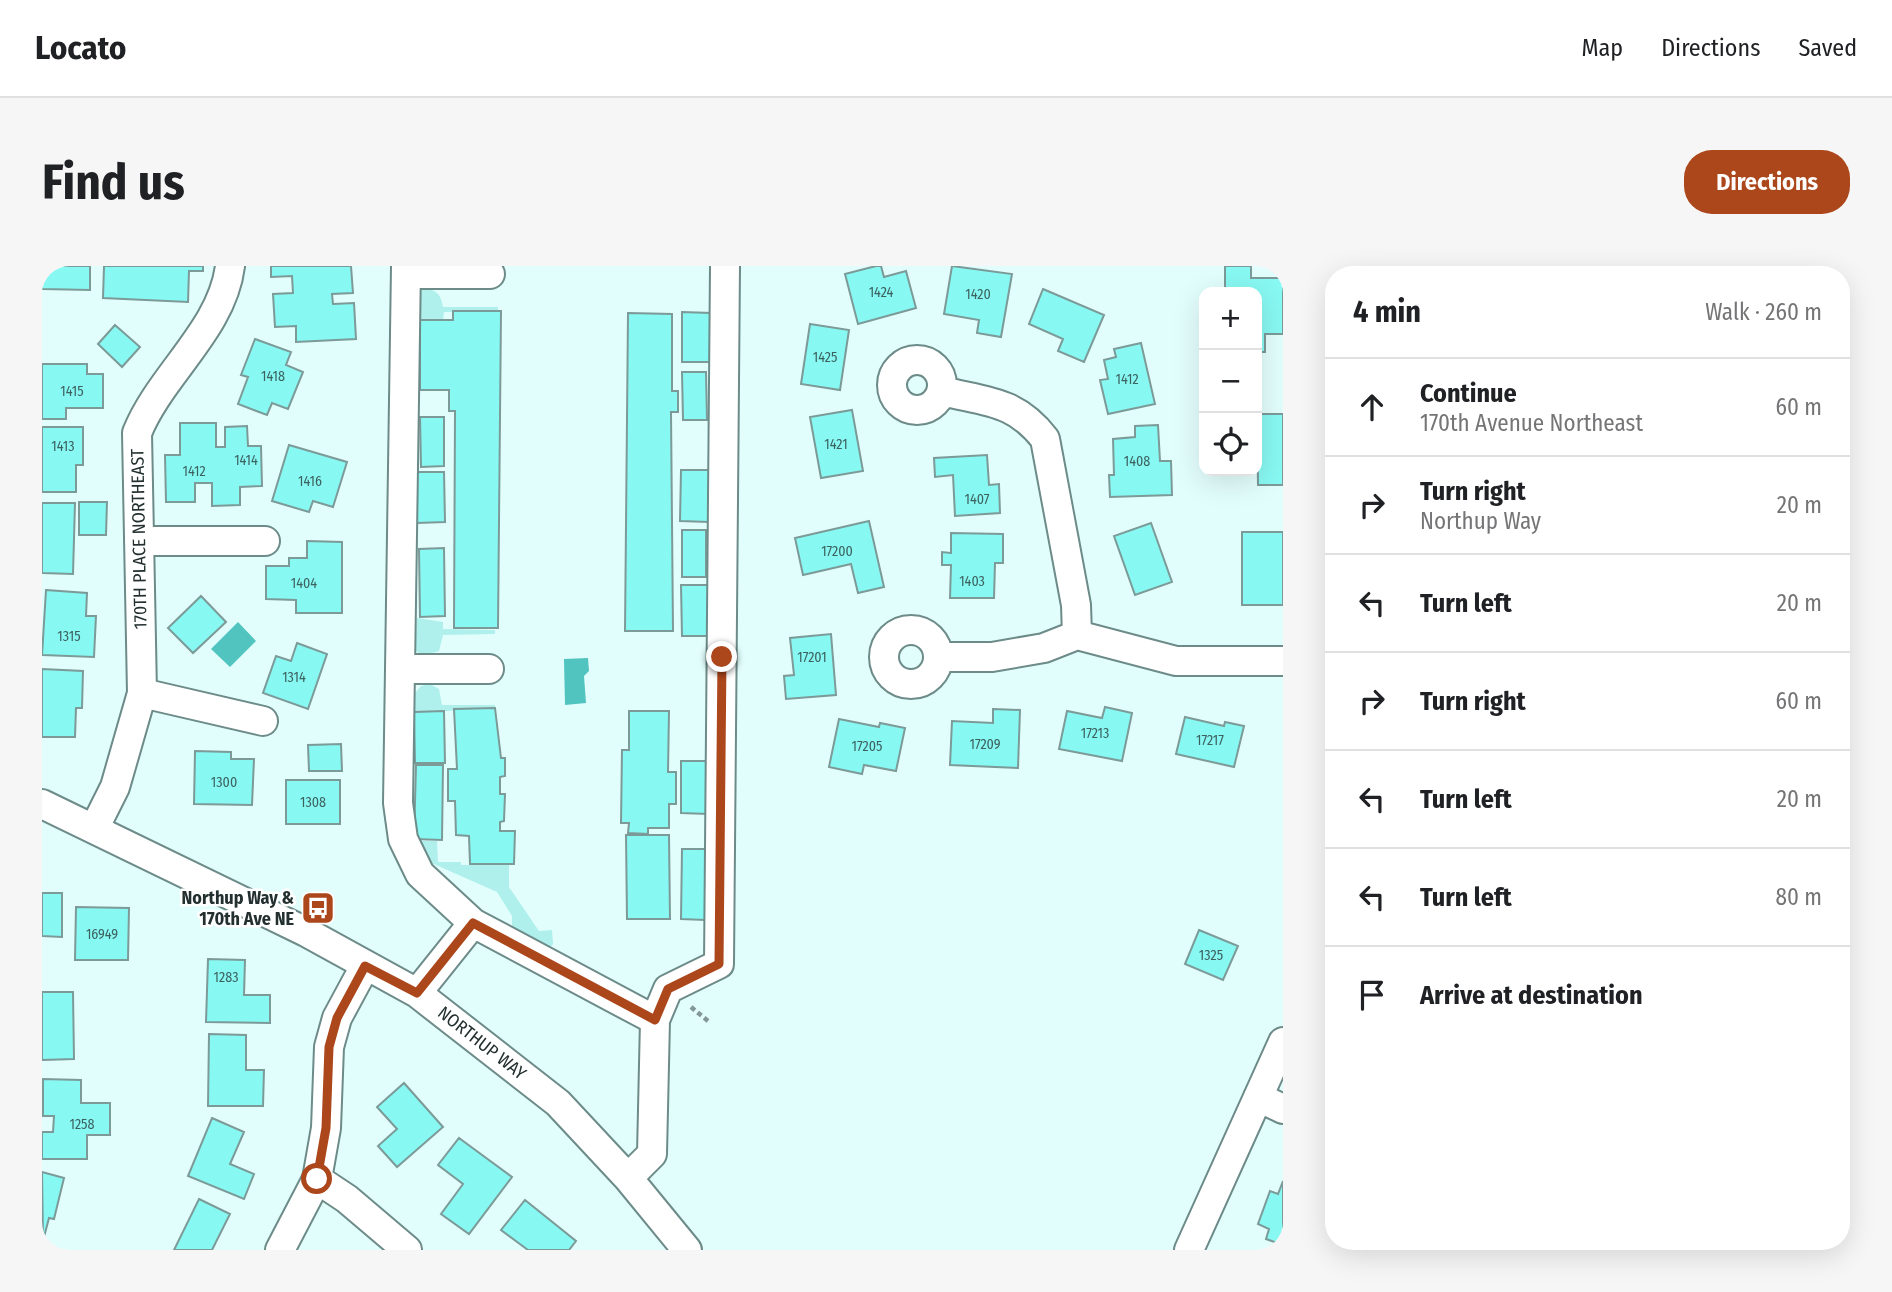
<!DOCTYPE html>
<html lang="en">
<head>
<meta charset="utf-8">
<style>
  body { margin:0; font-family:"Fira Sans Condensed",sans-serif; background:#f6f6f6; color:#202124 }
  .controls { position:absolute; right:21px; top:21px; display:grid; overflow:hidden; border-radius:14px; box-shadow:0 7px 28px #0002 }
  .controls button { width:63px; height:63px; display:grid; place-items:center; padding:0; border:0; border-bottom:2px solid #e0e0e0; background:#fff; color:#202124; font:35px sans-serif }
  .stop { position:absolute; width:21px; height:21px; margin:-16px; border:5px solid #ac461b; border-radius:50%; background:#fff }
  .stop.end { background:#ac461b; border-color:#fff; box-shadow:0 2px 7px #0008 }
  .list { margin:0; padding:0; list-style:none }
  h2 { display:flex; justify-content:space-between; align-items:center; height:91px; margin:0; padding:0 28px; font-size:30px }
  h2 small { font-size:23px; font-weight:400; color:#757577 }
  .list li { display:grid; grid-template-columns:46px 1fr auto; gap:21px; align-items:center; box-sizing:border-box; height:98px; padding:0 28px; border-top:2px solid #e0e0e0 }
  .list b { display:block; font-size:26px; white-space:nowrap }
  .list p { margin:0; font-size:23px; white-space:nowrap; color:#757577 }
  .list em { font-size:23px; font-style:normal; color:#757577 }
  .icon { flex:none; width:38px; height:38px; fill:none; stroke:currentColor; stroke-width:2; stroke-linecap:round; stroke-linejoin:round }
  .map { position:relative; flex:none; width:1241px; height:984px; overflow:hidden; border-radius:28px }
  header { display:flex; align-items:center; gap:42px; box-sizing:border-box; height:98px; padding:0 35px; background:#fff; border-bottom:2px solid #e0e0e0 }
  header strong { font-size:33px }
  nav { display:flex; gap:38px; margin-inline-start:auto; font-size:24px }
  .intro { display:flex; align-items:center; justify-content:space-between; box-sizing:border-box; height:168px; padding:0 42px }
  h1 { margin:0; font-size:49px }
  .button { padding:18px 32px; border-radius:28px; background:#ac461b; color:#fff; font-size:24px; font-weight:700 }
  main { display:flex; gap:42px; padding:0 42px }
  aside { flex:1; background:#fff; border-radius:28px; box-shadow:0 7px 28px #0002 }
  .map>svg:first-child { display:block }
  .green { fill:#aff0ec }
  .water { fill:#51c4bf }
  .building { fill:#88f8f2; stroke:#7b9a98; stroke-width:2 }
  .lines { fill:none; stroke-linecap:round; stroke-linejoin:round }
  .minor-casing { stroke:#6c8b89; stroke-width:32 }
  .path { stroke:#839796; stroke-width:4.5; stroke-dasharray:5 3.5; stroke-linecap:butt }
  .minor { stroke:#fff; stroke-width:28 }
  .route { stroke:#ac461b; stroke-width:9 }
  .labels { text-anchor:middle; stroke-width:5; stroke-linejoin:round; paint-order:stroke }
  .number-label { font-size:14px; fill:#3c6260 }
  .street-label { font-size:18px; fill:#23302f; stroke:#fff }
  .poi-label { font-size:18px; font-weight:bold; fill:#23302f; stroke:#fff; text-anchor:end }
</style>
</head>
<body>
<header>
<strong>Locato</strong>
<nav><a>Map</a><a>Directions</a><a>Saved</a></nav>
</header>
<div class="intro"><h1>Find us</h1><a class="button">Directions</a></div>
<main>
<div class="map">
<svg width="1241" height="984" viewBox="0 0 1241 984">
  <rect width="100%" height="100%" fill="#e2fefc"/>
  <!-- green -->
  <path class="green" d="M 379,22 C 393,23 399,27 401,41 L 456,41 L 456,46 L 402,46 L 401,54 L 376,56 L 374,25 Z
    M 375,352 L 401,356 L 401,363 L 453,364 L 453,368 L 401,369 L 397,385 L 380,390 L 373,384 Z
    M 388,418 L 397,423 L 400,439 L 453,439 L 453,442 L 373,447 L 373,427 L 379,420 Z
    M 374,575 L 395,575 L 396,596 L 419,596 L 419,599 L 467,599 L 467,621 L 497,665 L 510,664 L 511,678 L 507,683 L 470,665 L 470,650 L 455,626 L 385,595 Z"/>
  <!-- water -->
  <path class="water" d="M 196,356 L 214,375 L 188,401 L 169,383 Z
    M 546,392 L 547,405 L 542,410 L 544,437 L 523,439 L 522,393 Z"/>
  <!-- building -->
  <path class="building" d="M 0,0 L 48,0 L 48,24 L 0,23 Z
    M 62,0 L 161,0 L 161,5 L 147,5 L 146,36 L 61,32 Z
    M 229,0 L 309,0 L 311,27 L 290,28 L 291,38 L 312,37 L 314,73 L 254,76 L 254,60 L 233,61 L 231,28 L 251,27 L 250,10 L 229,11 Z
    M 834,0 L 839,0 L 842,11 L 864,5 L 874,42 L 816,58 L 803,8 Z
    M 910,0 L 970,8 L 959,71 L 935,67 L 937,54 L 902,48 Z
    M 1183,0 L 1209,0 L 1209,12 L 1241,12 L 1241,68 L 1223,68 L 1223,86 L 1215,86 L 1215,26 L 1183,26 Z
    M 1001,23 L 1062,49 L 1042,96 L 1016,85 L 1021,73 L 987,58 Z
    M 411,45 L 459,45 L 456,362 L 412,362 L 413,145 L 407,145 L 407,124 L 378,124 L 378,54 L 411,54 Z
    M 640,46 L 669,47 L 668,96 L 640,96 Z
    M 586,47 L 630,48 L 630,125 L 636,125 L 636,146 L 629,146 L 631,365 L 583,365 Z
    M 768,58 L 807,64 L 798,124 L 759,118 Z
    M 73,59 L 98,81 L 80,101 L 56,78 Z
    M 213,73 L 249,86 L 244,99 L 261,106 L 246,143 L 230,137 L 225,149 L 196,138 L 206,111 L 199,109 Z
    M 1099,77 L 1113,138 L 1066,148 L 1058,114 L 1066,113 L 1062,94 L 1074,91 L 1072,83 Z
    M 0,98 L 45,98 L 45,108 L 61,108 L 61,142 L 24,142 L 24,153 L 0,153 Z
    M 640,106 L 664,106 L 665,154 L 641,154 Z
    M 810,144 L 821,205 L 779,212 L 768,151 Z
    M 1215,148 L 1241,148 L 1241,219 L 1216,219 Z
    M 378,151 L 402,151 L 402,200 L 379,201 Z
    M 138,157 L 174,157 L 174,181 L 183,181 L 183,161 L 205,160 L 206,180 L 219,180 L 220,220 L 198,221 L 198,239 L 170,240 L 170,217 L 153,217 L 153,236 L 124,236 L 123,189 L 138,189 Z
    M 1116,159 L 1118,195 L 1129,195 L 1130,229 L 1068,231 L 1067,209 L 1072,209 L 1071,173 L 1093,171 L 1093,160 Z
    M 0,161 L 41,161 L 41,199 L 34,199 L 34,226 L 0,226 Z
    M 247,179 L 305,196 L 291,241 L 271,235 L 267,246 L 230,235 Z
    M 945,189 L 947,219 L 957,218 L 958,247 L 913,250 L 911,209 L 893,211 L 892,192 Z
    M 639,204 L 668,204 L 667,256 L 638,255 Z
    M 374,206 L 402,206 L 403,256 L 375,257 Z
    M 37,236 L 65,236 L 64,269 L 37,269 Z
    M 0,237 L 33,237 L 31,308 L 0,307 Z
    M 827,255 L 842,321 L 816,327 L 809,298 L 761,309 L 753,272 Z
    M 1109,257 L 1130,316 L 1093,329 L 1072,270 Z
    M 640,264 L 664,264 L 664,311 L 640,311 Z
    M 1200,266 L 1241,266 L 1241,339 L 1200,339 Z
    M 909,267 L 961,268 L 961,297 L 953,297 L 952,332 L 908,332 L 909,299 L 900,299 L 900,286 L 909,287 Z
    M 265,275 L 300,276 L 300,347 L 254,347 L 254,334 L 224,333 L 224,300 L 247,300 L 247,292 L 265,292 Z
    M 402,282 L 403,350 L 378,351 L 377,283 Z
    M 639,319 L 667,319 L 668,370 L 640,370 Z
    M 4,324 L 45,327 L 44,350 L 54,350 L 52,391 L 0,389 Z
    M 159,330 L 184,356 L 151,387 L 126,362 Z
    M 789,368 L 794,429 L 744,433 L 742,410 L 752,409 L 748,372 Z
    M 255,377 L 285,388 L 266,443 L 221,427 L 234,390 L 249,395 Z
    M 0,403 L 41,405 L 40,442 L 34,442 L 33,471 L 0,471 Z
    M 1063,441 L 1090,447 L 1080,495 L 1017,483 L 1025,445 L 1060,452 Z
    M 453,442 L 459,492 L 463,492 L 463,510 L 458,511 L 458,528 L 463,528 L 462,555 L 458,556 L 458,565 L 473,565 L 472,598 L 428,598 L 427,570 L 414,569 L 413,535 L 406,535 L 406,503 L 415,503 L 412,443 Z
    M 951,443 L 978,444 L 976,502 L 908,499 L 910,455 L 951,457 Z
    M 402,445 L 403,497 L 373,497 L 372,446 Z
    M 587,445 L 627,445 L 626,506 L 634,506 L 634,538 L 627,538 L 627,562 L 606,562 L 606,568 L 586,567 L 587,557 L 579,557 L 580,484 L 587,484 Z
    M 1143,451 L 1182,460 L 1183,456 L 1202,460 L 1192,501 L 1134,488 Z
    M 797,453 L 837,461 L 838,457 L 863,462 L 854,505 L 822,499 L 820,508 L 787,501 Z
    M 299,478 L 300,505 L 267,505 L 266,479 Z
    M 153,485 L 189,486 L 189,493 L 212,493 L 210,539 L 152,538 Z
    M 639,495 L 667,495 L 666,548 L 639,547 Z
    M 374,499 L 401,499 L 400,574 L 372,573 Z
    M 244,514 L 298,514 L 298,558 L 244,558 Z
    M 584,569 L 627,569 L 628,653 L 585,653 Z
    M 640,583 L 664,583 L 663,654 L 639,653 Z
    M 0,627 L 20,627 L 20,671 L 0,670 Z
    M 34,641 L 87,642 L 86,694 L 33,694 Z
    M 1157,664 L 1196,680 L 1181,714 L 1143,698 Z
    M 166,693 L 203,694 L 202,729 L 228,729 L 228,757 L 164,756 Z
    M 0,726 L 31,726 L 32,793 L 0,794 Z
    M 167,768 L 204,769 L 204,804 L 222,804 L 221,840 L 166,840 Z
    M 1,813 L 39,814 L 39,837 L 68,837 L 68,869 L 45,869 L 45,893 L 0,893 L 0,866 L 11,866 L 12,850 L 1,850 Z
    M 362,817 L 401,861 L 355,901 L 336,880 L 355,863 L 335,841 Z
    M 170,852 L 202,866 L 188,898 L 212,908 L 202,933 L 146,910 Z
    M 417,872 L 470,911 L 427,968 L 399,948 L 421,918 L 396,899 Z
    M 0,906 L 22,912 L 12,953 L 7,952 L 1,975 Z
    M 1241,915 L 1241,979 L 1224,973 L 1227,963 L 1216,958 L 1228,925 L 1236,928 Z
    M 157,933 L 188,948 L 170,984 L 132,984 Z
    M 483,934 L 534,975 L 527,984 L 486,984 L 459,964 Z"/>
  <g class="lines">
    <defs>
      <path id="minor" d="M 364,0 L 356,537 L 361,573 L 378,608 L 431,657 L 613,754 L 626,723 L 677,698 L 683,0
        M 364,8 L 448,8
        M850 119a25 25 0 1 1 50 0a25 25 0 1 1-50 0Z
        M 900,125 C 944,136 973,134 1003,173 L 1034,339 L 1035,369
        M 97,275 L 223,275
        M842 391a27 27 0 1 1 54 0a27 27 0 1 1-54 0Z
        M 897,391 L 950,391 L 1002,382 L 1035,369 L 1134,395 L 1241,395
        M 359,403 L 447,403
        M 100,427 L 221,455
        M 0,538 L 264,666 L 375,727 L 516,837 L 586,912 L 645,984
        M 52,563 L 73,521 L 100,427 L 95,167 C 118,109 180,64 188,0
        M 375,727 L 431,657
        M 1216,831 L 1241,843
        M 586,912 L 610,888 L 613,754
        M 275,913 L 305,933 L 365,984
        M 238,984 L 275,913 L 284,862 L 287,781 L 295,752 L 323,700
        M 1147,984 L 1241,776"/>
    </defs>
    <!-- minor casing -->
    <use href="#minor" class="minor-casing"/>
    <!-- path -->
    <path class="path" d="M 649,741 L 666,755"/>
    <!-- minor -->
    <use href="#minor" class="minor"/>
  </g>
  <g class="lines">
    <!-- route -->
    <path class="route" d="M 275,913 L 284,862 L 287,781 L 295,752 L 323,700 L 375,727 L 431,657 L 613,754 L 626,723 L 677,698 L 680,391"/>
  </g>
  <!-- icons -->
  <defs>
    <symbol id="bus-square" viewBox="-11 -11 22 22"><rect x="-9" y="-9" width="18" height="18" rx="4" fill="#ac461b" stroke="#fff"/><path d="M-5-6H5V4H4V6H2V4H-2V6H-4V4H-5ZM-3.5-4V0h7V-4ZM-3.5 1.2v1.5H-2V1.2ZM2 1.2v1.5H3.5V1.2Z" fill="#fff"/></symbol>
  </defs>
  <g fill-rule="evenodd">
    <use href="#bus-square" x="257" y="623" width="38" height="38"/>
  </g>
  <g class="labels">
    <!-- number labels -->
    <g class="number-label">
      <text x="839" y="31">1424</text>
      <text x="936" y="33">1420</text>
      <text x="783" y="96">1425</text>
      <text x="231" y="115">1418</text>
      <text x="1085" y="118">1412</text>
      <text x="30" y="130">1415</text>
      <text x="794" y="183">1421</text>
      <text x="21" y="185">1413</text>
      <text x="204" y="199">1414</text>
      <text x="1095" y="200">1408</text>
      <text x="152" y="210">1412</text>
      <text x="268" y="220">1416</text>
      <text x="935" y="238">1407</text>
      <text x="795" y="290">17200</text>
      <text x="930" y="320">1403</text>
      <text x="262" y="322">1404</text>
      <text x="27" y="375">1315</text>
      <text x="770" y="396">17201</text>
      <text x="252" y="416">1314</text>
      <text x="1053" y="472">17213</text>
      <text x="1168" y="479">17217</text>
      <text x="943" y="483">17209</text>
      <text x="825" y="485">17205</text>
      <text x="182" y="521">1300</text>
      <text x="271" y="541">1308</text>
      <text x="60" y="673">16949</text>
      <text x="1169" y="694">1325</text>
      <text x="184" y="716">1283</text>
      <text x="40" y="863">1258</text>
    </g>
    <!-- street labels -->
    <g class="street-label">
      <text transform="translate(97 273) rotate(-91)" y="6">170TH PLACE NORTHEAST</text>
      <text transform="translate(440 777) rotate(38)" y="6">NORTHUP WAY</text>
    </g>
    <!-- poi labels -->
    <g class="poi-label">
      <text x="252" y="638">Northup Way &amp;<tspan x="252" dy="21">170th Ave NE</tspan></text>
    </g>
  </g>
</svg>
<div class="controls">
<button>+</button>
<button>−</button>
<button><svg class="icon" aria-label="locate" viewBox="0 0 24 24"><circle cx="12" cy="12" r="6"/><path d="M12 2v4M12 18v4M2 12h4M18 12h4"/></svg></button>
</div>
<div class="stop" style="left:275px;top:913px"></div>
<div class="stop end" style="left:680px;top:391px"></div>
</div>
<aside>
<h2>4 min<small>Walk · 260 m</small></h2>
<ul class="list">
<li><svg class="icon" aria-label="ahead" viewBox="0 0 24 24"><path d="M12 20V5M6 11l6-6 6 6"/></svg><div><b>Continue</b><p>170th Avenue Northeast</p></div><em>60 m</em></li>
<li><svg class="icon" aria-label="right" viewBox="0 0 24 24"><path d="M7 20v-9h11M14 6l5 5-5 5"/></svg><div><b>Turn right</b><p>Northup Way</p></div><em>20 m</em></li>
<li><svg class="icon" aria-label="left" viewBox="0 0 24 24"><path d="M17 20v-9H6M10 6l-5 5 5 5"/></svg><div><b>Turn left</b></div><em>20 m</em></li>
<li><svg class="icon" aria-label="right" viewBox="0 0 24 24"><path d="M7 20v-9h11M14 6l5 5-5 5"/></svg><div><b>Turn right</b></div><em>60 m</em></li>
<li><svg class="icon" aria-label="left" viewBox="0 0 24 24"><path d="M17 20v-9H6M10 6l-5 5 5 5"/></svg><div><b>Turn left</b></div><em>20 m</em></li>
<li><svg class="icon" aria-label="left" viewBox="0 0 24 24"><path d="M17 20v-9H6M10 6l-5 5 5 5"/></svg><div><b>Turn left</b></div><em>80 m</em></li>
<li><svg class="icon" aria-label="arrive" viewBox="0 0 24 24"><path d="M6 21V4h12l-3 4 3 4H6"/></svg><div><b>Arrive at destination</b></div></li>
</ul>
</aside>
</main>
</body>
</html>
